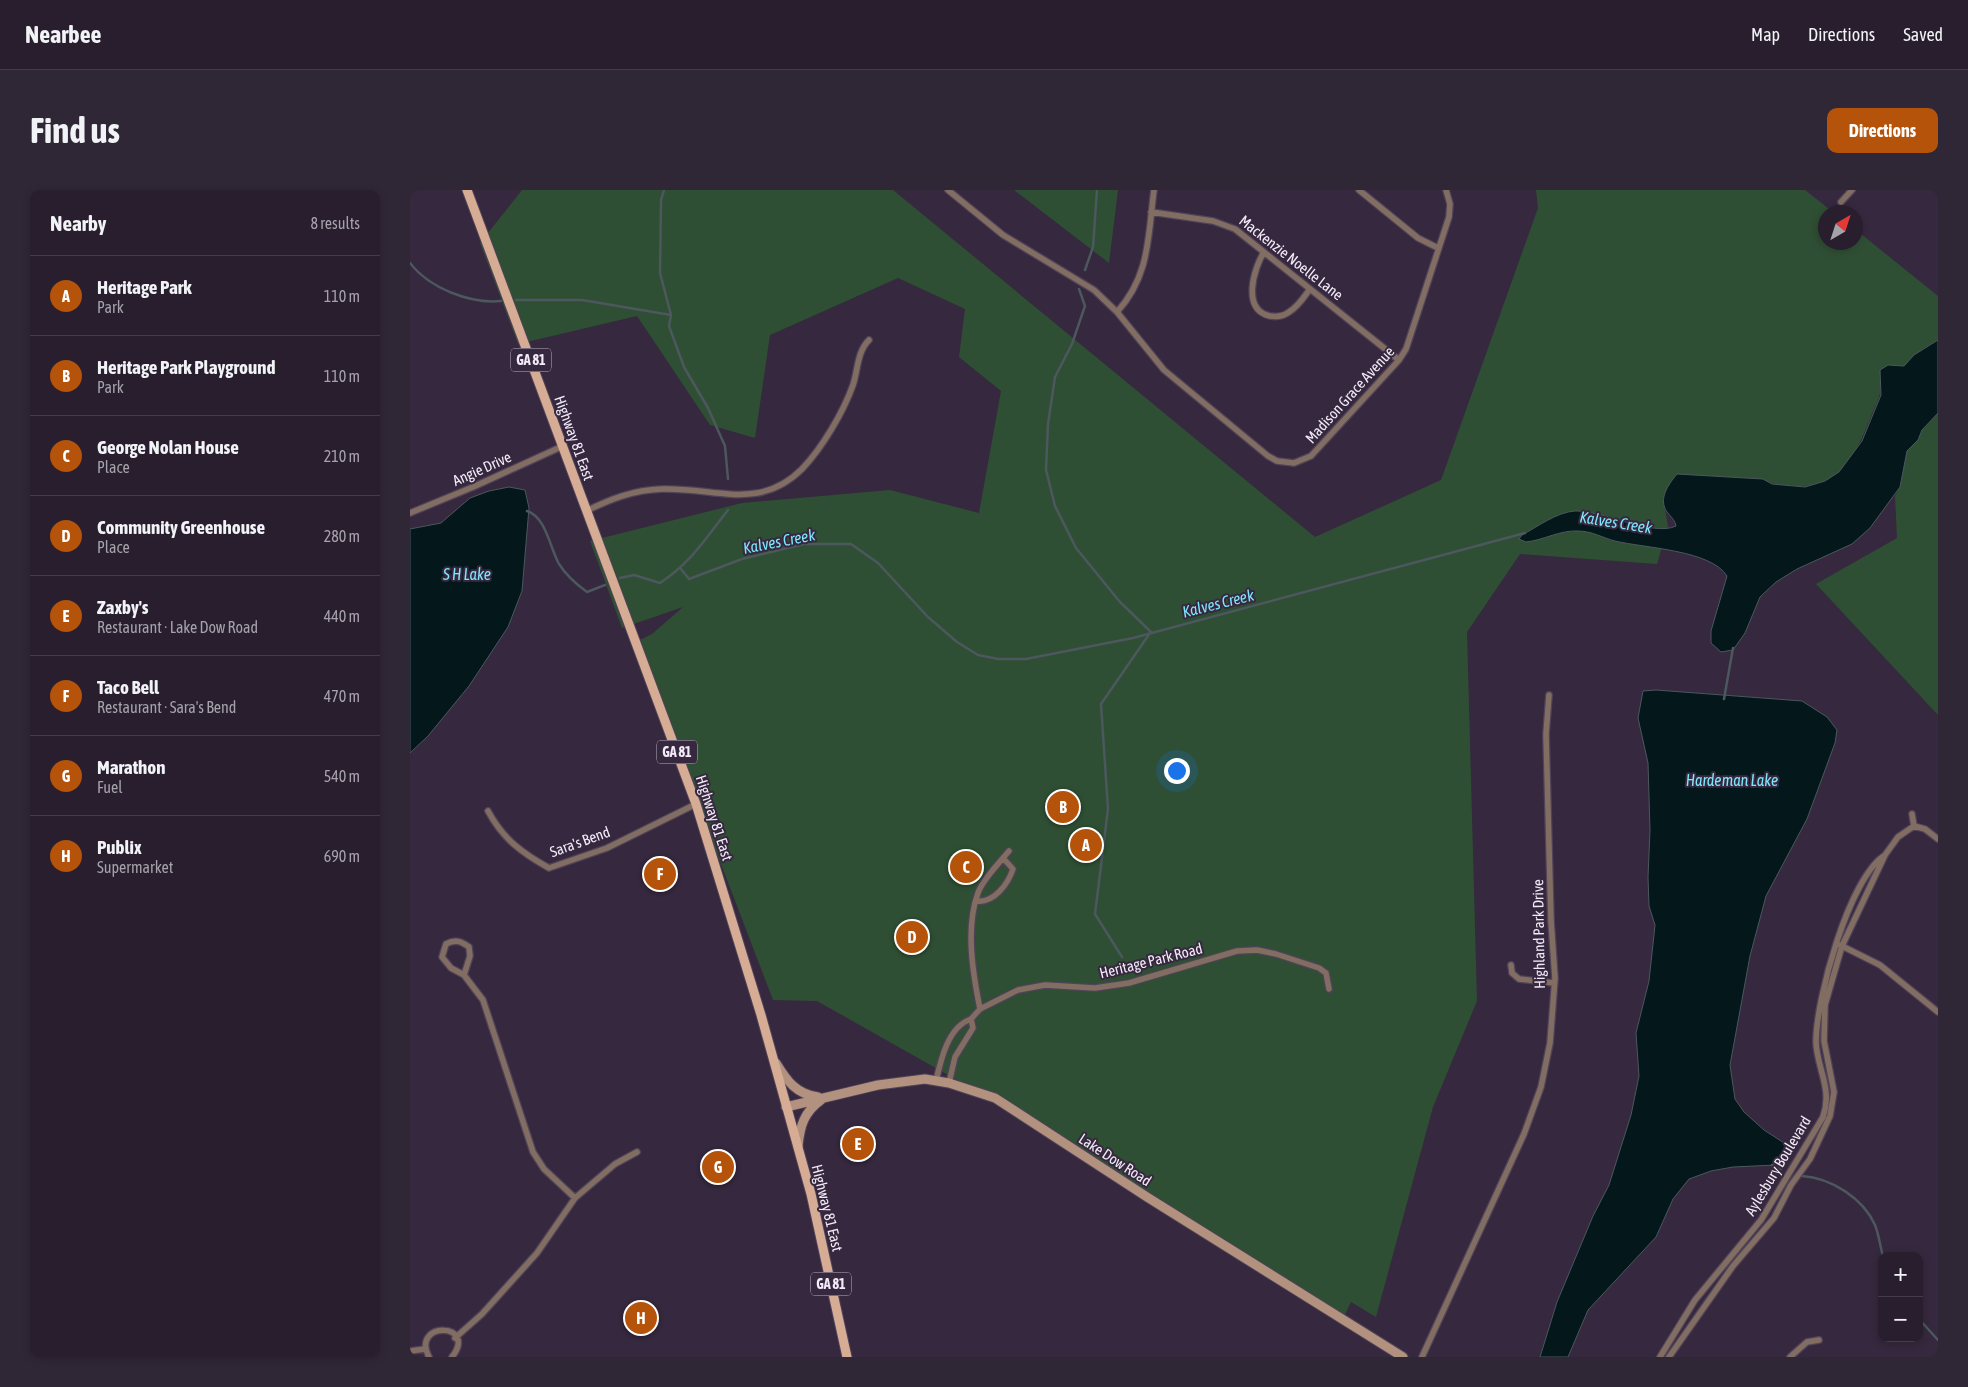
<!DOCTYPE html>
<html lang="en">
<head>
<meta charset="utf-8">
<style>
  body { margin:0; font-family:"Asap Condensed",sans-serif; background:#302736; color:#f1f3f6 }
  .controls { position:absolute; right:15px; bottom:15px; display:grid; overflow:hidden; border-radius:10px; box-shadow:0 2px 8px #0003 }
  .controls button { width:45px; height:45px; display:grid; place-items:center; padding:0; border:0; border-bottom:1px solid #443c4a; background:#281e2e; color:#f1f3f6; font:25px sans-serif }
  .compass { position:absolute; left:1408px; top:15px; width:45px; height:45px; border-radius:50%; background:#281e2e; box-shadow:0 2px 8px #0003; rotate:39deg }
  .you { position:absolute; left:766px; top:580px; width:18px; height:18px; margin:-12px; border:4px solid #fff; border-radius:50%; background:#1a73e8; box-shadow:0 0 0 8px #1a73e833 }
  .badge { display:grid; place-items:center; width:32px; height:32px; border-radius:50%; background:#b45309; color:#fff; font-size:16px; font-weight:700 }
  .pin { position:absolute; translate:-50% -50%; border:2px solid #fff; box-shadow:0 1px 5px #0006 }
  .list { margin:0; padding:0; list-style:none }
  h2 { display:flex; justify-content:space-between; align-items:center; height:65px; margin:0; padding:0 20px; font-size:21px }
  h2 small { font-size:16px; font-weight:400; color:#a5a2aa }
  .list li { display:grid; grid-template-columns:32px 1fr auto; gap:15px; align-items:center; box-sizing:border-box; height:80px; padding:0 20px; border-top:1px solid #443c4a }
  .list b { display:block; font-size:19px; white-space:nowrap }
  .list p { margin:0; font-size:16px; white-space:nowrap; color:#a5a2aa }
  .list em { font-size:16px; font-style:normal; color:#a5a2aa }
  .map { position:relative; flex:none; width:1528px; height:1167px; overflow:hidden; border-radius:10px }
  header { display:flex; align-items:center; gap:30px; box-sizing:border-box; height:70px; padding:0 25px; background:#281e2e; border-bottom:1px solid #443c4a }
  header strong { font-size:24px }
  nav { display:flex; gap:28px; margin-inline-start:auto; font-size:18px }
  .intro { display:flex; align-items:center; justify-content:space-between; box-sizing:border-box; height:120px; padding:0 30px }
  h1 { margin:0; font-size:35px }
  .button { padding:12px 22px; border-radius:10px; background:#b45309; color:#fff; font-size:18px; font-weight:700 }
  main { display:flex; gap:30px; padding:0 30px }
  aside { flex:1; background:#281e2e; border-radius:10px; box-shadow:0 2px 8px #0003 }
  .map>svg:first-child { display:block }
  .green { fill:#2f4f34 }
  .water { fill:#04181c; stroke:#4c575e }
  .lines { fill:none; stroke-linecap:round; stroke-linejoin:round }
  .stream { stroke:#4c575e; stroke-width:2.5 }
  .street-casing { stroke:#504358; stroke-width:8 }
  .secondary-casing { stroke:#504358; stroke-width:11 }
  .primary-casing { stroke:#504358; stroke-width:11 }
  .street { stroke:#826d62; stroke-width:5.5 }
  .secondary { stroke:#b2917f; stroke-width:9 }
  .primary { stroke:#d6ac94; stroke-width:9 }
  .labels { text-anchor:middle; stroke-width:4; stroke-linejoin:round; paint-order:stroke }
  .shield { fill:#36283e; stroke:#bab0c1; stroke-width:1 }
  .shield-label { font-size:14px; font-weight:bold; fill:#f3ebf9 }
  .street-label { font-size:15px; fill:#f3ebf9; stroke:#36283e }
  .water-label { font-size:16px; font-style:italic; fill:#7fe6fc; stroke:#36283e }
</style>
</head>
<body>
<header>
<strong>Nearbee</strong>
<nav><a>Map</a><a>Directions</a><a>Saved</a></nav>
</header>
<div class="intro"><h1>Find us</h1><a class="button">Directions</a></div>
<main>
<aside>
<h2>Nearby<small>8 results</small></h2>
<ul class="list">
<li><span class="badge">A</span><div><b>Heritage Park</b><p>Park</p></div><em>110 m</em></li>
<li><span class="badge">B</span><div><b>Heritage Park Playground</b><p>Park</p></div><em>110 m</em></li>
<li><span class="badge">C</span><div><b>George Nolan House</b><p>Place</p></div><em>210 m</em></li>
<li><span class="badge">D</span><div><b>Community Greenhouse</b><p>Place</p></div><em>280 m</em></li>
<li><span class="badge">E</span><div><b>Zaxby's</b><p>Restaurant · Lake Dow Road</p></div><em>440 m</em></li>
<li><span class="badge">F</span><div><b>Taco Bell</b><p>Restaurant · Sara's Bend</p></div><em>470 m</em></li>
<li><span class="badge">G</span><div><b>Marathon</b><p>Fuel</p></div><em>540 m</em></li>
<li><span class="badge">H</span><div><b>Publix</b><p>Supermarket</p></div><em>690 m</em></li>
</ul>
</aside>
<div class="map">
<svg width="1528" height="1167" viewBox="0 0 1528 1167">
  <rect width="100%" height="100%" fill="#36283e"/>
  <!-- green -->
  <path class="green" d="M 112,0 L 483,0 L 905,347 L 1031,290 L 1128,18 L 1126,0 L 1395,0 L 1423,22 L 1416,22 L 1416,52 L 1446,52 L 1446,40 L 1528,106 L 1528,150 L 1514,158 L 1494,176 L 1478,175 L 1470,185 C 1474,203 1466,213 1460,229 C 1446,263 1430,298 1386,296 C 1373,295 1365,296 1353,289 L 1287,287 L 1275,284 L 1253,309 L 1258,336 L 1247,374 L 1110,364 L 1057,442 L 1067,811 L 1023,917 L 966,1127 L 941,1112 L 931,1133 L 655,951 L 407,811 L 363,810 L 226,452 L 242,444 L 273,417 L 212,438 L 180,351 L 332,313 L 480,300 L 569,323 L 591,201 L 549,167 L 555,119 L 488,88 L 360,145 L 345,248 L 300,235 L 227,126 L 108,154 L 70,53 Z
    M 604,0 L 708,0 L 699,73 Z
    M 1528,223 L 1528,525 L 1406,394 L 1487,348 L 1485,306 L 1490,297 L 1497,261 L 1508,250 L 1512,240 Z"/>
  <!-- water -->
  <path class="water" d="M 1528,150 L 1528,223 L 1512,240 L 1508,250 L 1497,261 L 1490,297 L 1460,338 L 1442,354 L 1387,379 L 1366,392 L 1350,407 L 1335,443 L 1323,460 L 1311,462 L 1301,453 L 1301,441 L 1317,386 C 1301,360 1234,358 1205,351 C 1193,348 1182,341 1168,341 C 1150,340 1134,350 1116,352 L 1109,349 L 1112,345 C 1127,337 1147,322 1165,321 C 1190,320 1244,347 1266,336 C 1265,330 1261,327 1257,322 C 1248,309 1258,295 1267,284 L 1353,289 L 1362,294 L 1395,297 L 1415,291 L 1429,282 L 1452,251 L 1471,205 L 1470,180 L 1478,175 L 1494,176 L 1504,165 Z
    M 99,297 L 115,300 L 119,318 L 112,401 L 98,437 L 59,496 L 18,546 L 0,563 L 0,339 L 31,333 L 60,308 L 79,301 Z
    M 1246,500 L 1392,511 L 1417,527 L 1427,540 L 1425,553 L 1397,629 L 1356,706 L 1340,766 L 1320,875 L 1325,909 L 1334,922 L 1354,940 L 1385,960 L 1366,975 L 1323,977 L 1301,981 L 1279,989 L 1263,1009 L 1246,1047 L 1178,1120 L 1158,1167 L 1130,1167 L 1147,1112 L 1183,1026 L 1199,995 L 1221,925 L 1229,886 L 1226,843 L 1239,791 L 1245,735 L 1239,716 L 1238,687 L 1240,640 L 1238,573 L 1228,528 L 1233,501 Z"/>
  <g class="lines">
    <!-- stream -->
    <path class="stream" d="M 254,0 L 251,10 L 250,83 L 261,125 L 259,136 L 274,177 L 298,218 L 315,256 L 318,289
      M 0,73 C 19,98 60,114 91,111
      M 675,80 L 683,57 L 687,0
      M 669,99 L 675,116 L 662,154 L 645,187 L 638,234 L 636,280 L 645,316 L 666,358 L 710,412 L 741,442
      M 106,110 L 172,110 L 261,125
      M 117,321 C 136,327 140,358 149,374 C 156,385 166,394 177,402 L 195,395
      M 271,379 L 279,389 L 332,369 L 394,354 L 441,354 L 468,373 L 518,427 L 547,452 L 568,465 L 588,469 L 616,469 L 723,448 L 1115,343
      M 210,388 L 224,385 L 250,393 C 282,372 295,349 318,320
      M 1314,509 L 1323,458
      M 712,767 L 685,724 L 698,619 L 691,514 L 740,443
      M 1362,975 L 1371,979
      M 1392,986 C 1421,988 1453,1008 1465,1035 C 1469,1045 1470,1056 1473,1066
      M 1509,1129 L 1528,1150"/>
    <defs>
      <path id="street" d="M 538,0 L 593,45 L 684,100 L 707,122
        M 744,0 C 738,46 740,86 707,122 L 754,180 L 858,266 L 867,271 L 884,273 L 901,266 L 989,170 L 996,159 L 1039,27 L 1040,14 L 1036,0
        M 949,0 L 1008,48 L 1028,58
        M 1431,12 L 1442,0
        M 741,22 L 803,31 L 825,39 L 989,170
        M 854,62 C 844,78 831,120 860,126 C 867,127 874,126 879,122 C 888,117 894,107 900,99
        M 176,321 C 201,309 223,300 252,299 C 304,297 349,322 392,279 C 412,258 433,223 443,195 C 448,180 447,162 459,150
        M 0,323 L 63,297 L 153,256
        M 78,621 C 93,649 112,663 139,678 L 197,658 L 286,614
        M 1502,624 L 1504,636 L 1515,639 L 1528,649
        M 593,668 L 599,661
        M 567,711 C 584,713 598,694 603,679 L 593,668 C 584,679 572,691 568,703 C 555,738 563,784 570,819
        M 1430,755 L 1470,775 L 1528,822
        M 1101,775 L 1102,783 L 1109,789 L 1144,793
        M 54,785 L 41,778 L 32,767 L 36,754 C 45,749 51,751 59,757 L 60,766 L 54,785 L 73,810 L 123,962 L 134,979 L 165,1008
        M 561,829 L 570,819 L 608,800 L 635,795 L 685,798 L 719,793 L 827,761 L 847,760 L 866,764 L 909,778 L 916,783 L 919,799
        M 526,891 C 531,869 538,837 561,829 L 563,838 L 545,867 L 539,893
        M 45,1148 L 72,1124 L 127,1063 L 165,1008 L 205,974 L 227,962
        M 0,1161 L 15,1159
        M 19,1167 C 0,1131 69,1132 42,1167
        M 1012,1167 L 1114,944 L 1131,897 L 1140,853 L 1145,788 L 1141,731 L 1136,544 L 1139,505
        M 1250,1167 L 1285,1110 L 1351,1030 L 1413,927 C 1423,899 1407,879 1406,852 C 1406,809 1439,688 1475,665
        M 1259,1167 L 1323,1076 L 1364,1028 L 1381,995 L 1400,969 L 1420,926 L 1424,902 L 1414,851 L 1415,815 L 1432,756 L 1475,665 L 1488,647 L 1504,636
        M 1380,1167 L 1397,1152 L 1409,1150"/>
      <path id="secondary" d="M 366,873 C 377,891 386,904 408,907
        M 376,917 L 468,895 L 515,889 L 539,893 L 585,908 L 737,1007 L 993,1167
        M 388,956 C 390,936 394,922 411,910"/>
      <path id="primary" d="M 57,0 L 286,614 L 351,825 L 401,1004 L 437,1167"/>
    </defs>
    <!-- street casing -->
    <use href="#street" class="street-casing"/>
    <!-- secondary casing -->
    <use href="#secondary" class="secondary-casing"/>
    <!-- primary casing -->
    <use href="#primary" class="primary-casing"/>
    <!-- street -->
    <use href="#street" class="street"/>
    <!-- secondary -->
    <use href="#secondary" class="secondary"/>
    <!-- primary -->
    <use href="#primary" class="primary"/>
  </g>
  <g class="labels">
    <!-- shield labels -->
    <g class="shield">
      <rect x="101" y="158.5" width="40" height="23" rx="4"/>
      <rect x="247" y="550.5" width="40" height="23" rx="4"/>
      <rect x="401" y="1082.5" width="40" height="23" rx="4"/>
    </g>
    <g class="shield-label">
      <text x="121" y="175">GA 81</text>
      <text x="267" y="567">GA 81</text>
      <text x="421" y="1099">GA 81</text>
    </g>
    <!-- street labels -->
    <g class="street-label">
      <text transform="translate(881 68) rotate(38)" y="5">Mackenzie Noelle Lane</text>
      <text transform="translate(940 205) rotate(-48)" y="5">Madison Grace Avenue</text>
      <text transform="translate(164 248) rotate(70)" y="5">Highway 81 East</text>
      <text transform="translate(72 279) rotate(-24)" y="5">Angie Drive</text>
      <text transform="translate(304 628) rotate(72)" y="5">Highway 81 East</text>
      <text transform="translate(170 652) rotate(-20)" y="5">Sara's Bend</text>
      <text transform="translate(1129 744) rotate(-91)" y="5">Highland Park Drive</text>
      <text transform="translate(741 771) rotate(-14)" y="5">Heritage Park Road</text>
      <text transform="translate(705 970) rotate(33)" y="5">Lake Dow Road</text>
      <text transform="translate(1368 976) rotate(-59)" y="5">Aylesbury Boulevard</text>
      <text transform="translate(417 1018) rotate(76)" y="5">Highway 81 East</text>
    </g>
    <!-- water labels -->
    <g class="water-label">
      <text transform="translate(1206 332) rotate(9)" y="6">Kalves Creek</text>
      <text transform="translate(369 351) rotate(-11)" y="6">Kalves Creek</text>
      <text x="57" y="390">S H Lake</text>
      <text transform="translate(808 413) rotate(-14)" y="6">Kalves Creek</text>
      <text x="1322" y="596">Hardeman Lake</text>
    </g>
  </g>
</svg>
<div class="controls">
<button>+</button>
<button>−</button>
</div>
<svg class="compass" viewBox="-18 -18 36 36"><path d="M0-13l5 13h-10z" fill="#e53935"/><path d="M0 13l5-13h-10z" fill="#a5a2aa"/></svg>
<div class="you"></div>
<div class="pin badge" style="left:676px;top:655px">A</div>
<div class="pin badge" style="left:653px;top:617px">B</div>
<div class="pin badge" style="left:556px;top:677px">C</div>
<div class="pin badge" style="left:502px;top:747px">D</div>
<div class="pin badge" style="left:448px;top:954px">E</div>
<div class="pin badge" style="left:250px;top:684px">F</div>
<div class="pin badge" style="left:308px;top:977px">G</div>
<div class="pin badge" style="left:231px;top:1128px">H</div>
</div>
</main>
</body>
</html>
